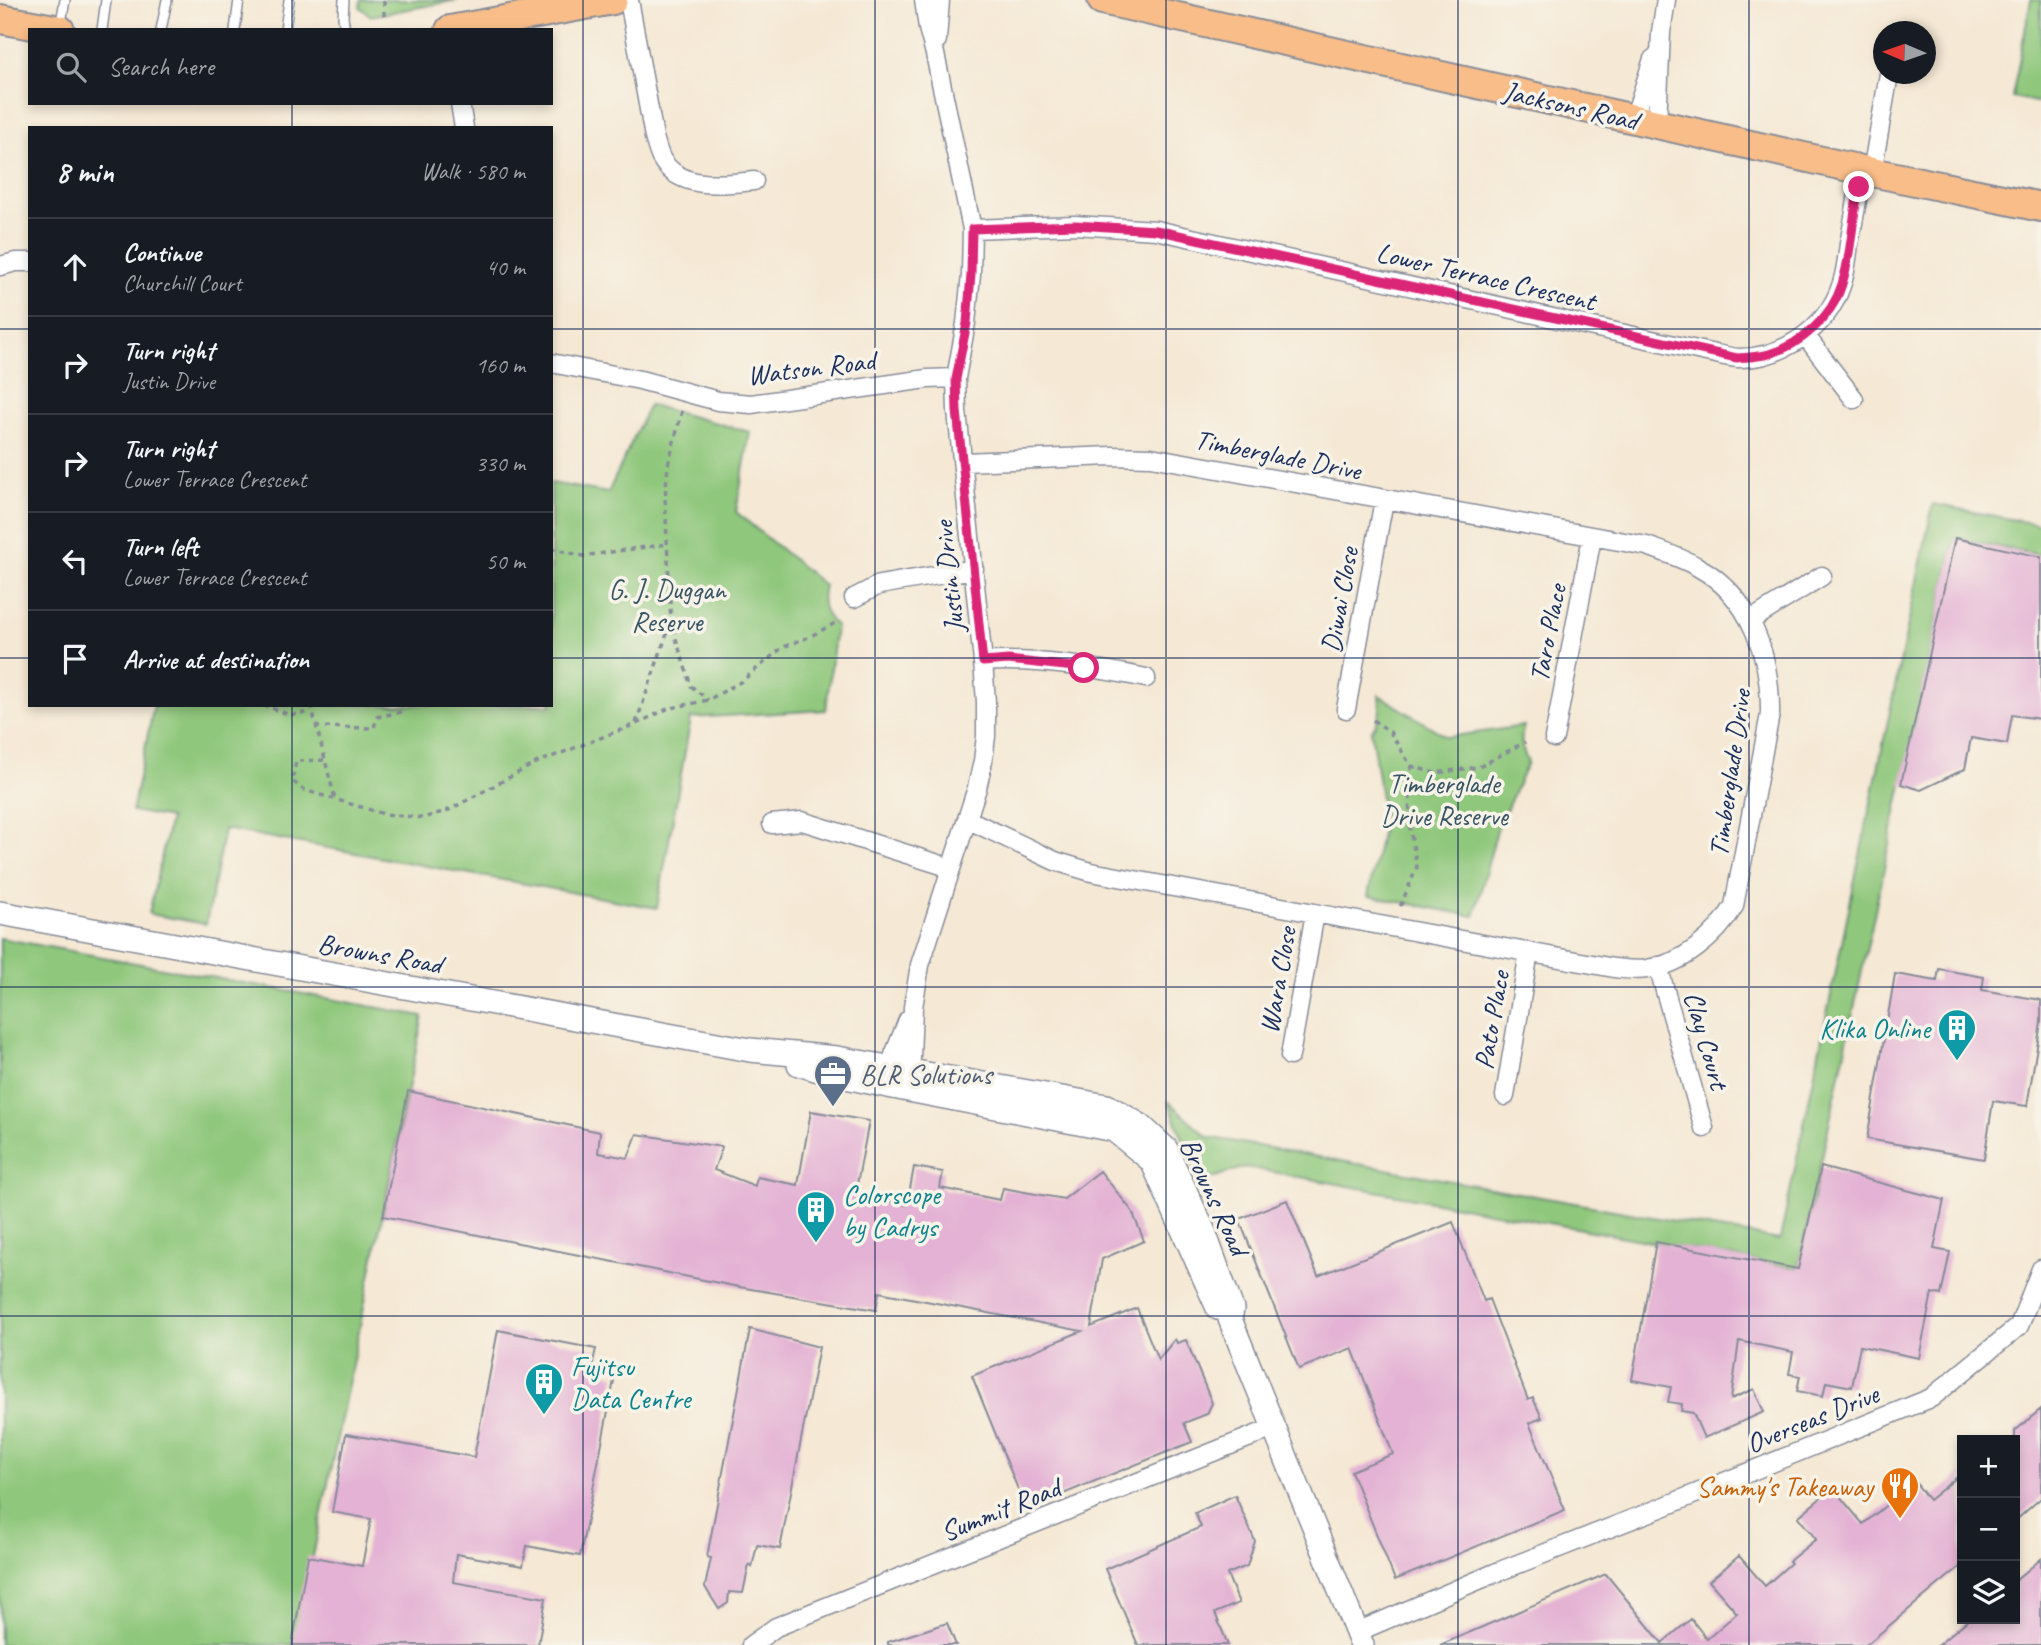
<!DOCTYPE html>
<html lang="en">
<head>
<meta charset="utf-8">
<style>
  body { margin:0; font-family:Caveat,sans-serif; background:#20242c; color:#f1f3f6 }
  .controls { position:absolute; right:21px; bottom:21px; display:grid; overflow:hidden; border-radius:0px; box-shadow:0 4px 10px #0003 }
  .controls button { width:63px; height:63px; display:grid; place-items:center; padding:0; border:0; border-bottom:2px solid #363941; background:#171b24; color:#f1f3f6; font:35px sans-serif }
  .compass { position:absolute; left:1873px; top:21px; width:63px; height:63px; border-radius:50%; background:#171b24; box-shadow:0 4px 10px #0003; rotate:272deg }
  .stop { position:absolute; width:21px; height:21px; margin:-16px; border:5px solid #db2777; border-radius:50%; background:#fff }
  .stop.end { background:#db2777; border-color:#fff; box-shadow:0 2px 7px #0008 }
  .list { margin:0; padding:0; list-style:none }
  h2 { display:flex; justify-content:space-between; align-items:center; height:91px; margin:0; padding:0 28px; font-size:30px }
  h2 small { font-size:23px; font-weight:400; color:#9ea1a6 }
  .list li { display:grid; grid-template-columns:46px 1fr auto; gap:21px; align-items:center; box-sizing:border-box; height:98px; padding:0 28px; border-top:2px solid #363941 }
  .list b { display:block; font-size:26px; white-space:nowrap }
  .list p { margin:0; font-size:23px; white-space:nowrap; color:#9ea1a6 }
  .list em { font-size:23px; font-style:normal; color:#9ea1a6 }
  .icon { flex:none; width:38px; height:38px; fill:none; stroke:currentColor; stroke-width:2; stroke-linecap:round; stroke-linejoin:round }
  .map { position:relative; flex:none; width:2041px; height:1645px; overflow:hidden }
  .search { position:absolute; background:#171b24; box-shadow:0 4px 10px #0003; left:28px; top:28px; width:525px; height:77px; display:flex; align-items:center; gap:18px; box-sizing:border-box; padding:0 24px; border-radius:0px; color:#9ea1a6; font-size:26px }
  .panel { position:absolute; background:#171b24; box-shadow:0 4px 10px #0003; left:28px; top:126px; width:525px; height:581px; border-radius:0px }
  .map>svg:first-child { display:block }
  .green { fill:#8fc77b; stroke:#557b6c; stroke-width:2 }
  .building { fill:#e4b2d4 }
  .lines { fill:none; stroke-linecap:round; stroke-linejoin:round }
  .service-casing { stroke:#888c99; stroke-width:12 }
  .minor-casing { stroke:#888c99; stroke-width:21 }
  .tertiary-casing { stroke:#888c99; stroke-width:26 }
  .primary-casing { stroke:#888c99; stroke-width:32 }
  .path { stroke:#888c99; stroke-width:3.5; stroke-dasharray:5 5; stroke-linecap:butt }
  .service { stroke:#fff; stroke-width:9 }
  .minor { stroke:#fff; stroke-width:18 }
  .tertiary { stroke:#fff; stroke-width:23 }
  .primary { stroke:#f8bd88; stroke-width:28 }
  .route { stroke:#db2777; stroke-width:9 }
  .grid { fill:none; stroke:#1b2f5e; stroke-width:2; stroke-opacity:0.55 }
  .labels { text-anchor:middle; stroke-width:7; stroke-linejoin:round; paint-order:stroke }
  .street-label { font-size:28px; fill:#1b2f5e; stroke:#f7f3e8 }
  .park-label { font-size:28px; fill:#385565; stroke:#f7f3e8 }
  .culture-label { font-size:28px; fill:#0d838f; stroke:#f7f3e8; text-anchor:start }
  .service-label { font-size:28px; fill:#4e5e75; stroke:#f7f3e8; text-anchor:start }
  .food-label { font-size:28px; fill:#c56008; stroke:#f7f3e8; text-anchor:end }
</style>
</head>
<body>
<div class="map">
<svg width="2041" height="1645" viewBox="0 0 2041 1645">
  <rect width="100%" height="100%" fill="#f7f3e8"/>
  <filter id="ink" filterUnits="userSpaceOnUse"><feTurbulence type="fractalNoise" baseFrequency=".0143" numOctaves="2"/><feDisplacementMap in="SourceGraphic" scale="14" xChannelSelector="R" yChannelSelector="G"/><feConvolveMatrix kernelMatrix="1 2 1 2 8 2 1 2 1" color-interpolation-filters="sRGB"/></filter>
  <filter id="wash" filterUnits="userSpaceOnUse"><feTurbulence type="fractalNoise" baseFrequency=".00686" numOctaves="4" result="noise"/><feDisplacementMap in="SourceGraphic" scale="28" xChannelSelector="R" yChannelSelector="G"/><feGaussianBlur stdDeviation="1.57" result="paint"/><feColorMatrix in="noise" values="0 0 0 0 0 0 0 0 0 0 0 0 0 0 0 0 0 1.4 0 .05"/><feComposite in="paint" operator="in"/></filter>
  <g filter="url(#wash)">
    <rect width="100%" height="100%" fill="#f5e8d4"/>
    <!-- green -->
    <path class="green" d="M 361,0 L 458,0 L 371,16 L 360,7 Z
      M 2031,0 L 2041,0 L 2041,103 L 2012,97 Z
      M 649,405 L 750,432 L 736,512 L 824,585 C 820,602 823,615 836,626 L 826,710 L 691,718 L 657,908 L 224,829 L 206,924 L 149,914 L 170,818 L 132,811 L 154,705 L 551,705 L 551,483 L 608,493 Z
      M 1933,504 L 2041,525 L 2041,555 L 1955,538 L 1798,1269 L 1245,1167 L 1200,1182 L 1168,1101 L 1208,1137 L 1780,1240 Z
      M 1379,695 L 1447,737 L 1524,726 C 1519,739 1522,750 1528,762 L 1497,830 L 1474,916 L 1368,896 L 1384,819 L 1371,731 C 1381,718 1381,711 1379,695 Z
      M 0,938 L 423,1016 L 295,1645 L 0,1645 Z"/>
    <g id="blocks">
      <!-- building -->
      <path class="building" d="M 1955,538 L 2041,557 L 2041,719 L 2012,715 L 2007,744 L 1971,738 L 1965,769 L 1921,790 L 1901,784 Z
        M 1939,969 L 1984,977 L 1982,990 L 2041,1000 L 2041,1023 L 2027,1106 L 1993,1101 L 1984,1159 L 1867,1139 L 1895,974 L 1937,981 Z
        M 408,1091 L 600,1132 L 598,1153 L 628,1158 L 637,1134 L 722,1147 L 714,1170 L 755,1186 L 757,1177 L 798,1185 L 811,1111 L 869,1121 L 855,1195 L 907,1205 L 914,1167 L 943,1172 L 940,1188 L 1000,1200 L 1003,1188 L 1064,1199 L 1100,1171 L 1132,1211 L 1144,1241 L 1102,1259 L 1091,1327 L 1137,1308 L 1158,1360 L 1175,1339 L 1177,1343 L 1186,1340 L 1212,1403 L 1207,1414 L 1184,1423 L 1192,1442 L 1026,1509 L 972,1376 L 1082,1331 L 879,1292 L 876,1310 L 739,1287 L 383,1216 Z
        M 1821,1167 L 1944,1200 L 1934,1249 L 1950,1252 L 1941,1295 L 1932,1293 L 1919,1358 L 1860,1346 L 1852,1387 L 1826,1382 L 1823,1396 L 1797,1391 L 1800,1376 L 1789,1374 L 1793,1352 L 1739,1341 L 1731,1399 L 1754,1389 L 1764,1412 L 1704,1438 L 1693,1413 L 1681,1411 L 1682,1404 L 1668,1402 L 1671,1387 L 1632,1380 L 1656,1242 L 1798,1269 Z
        M 1287,1200 L 1318,1276 L 1453,1222 L 1484,1301 L 1489,1299 L 1528,1400 L 1533,1398 L 1542,1418 L 1529,1423 L 1565,1510 L 1395,1580 L 1351,1471 L 1393,1454 L 1352,1348 L 1299,1369 L 1239,1219 Z
        M 750,1329 L 819,1347 L 780,1549 L 757,1545 L 752,1567 L 749,1565 L 743,1593 L 729,1592 L 728,1603 L 719,1609 L 705,1587 L 711,1558 L 707,1557 Z
        M 498,1330 L 596,1349 L 591,1371 L 615,1375 L 580,1556 L 527,1546 L 523,1566 L 456,1554 L 453,1582 L 546,1598 L 538,1645 L 292,1645 L 308,1556 L 362,1566 L 371,1519 L 332,1512 L 346,1434 L 474,1457 Z
        M 2041,1409 L 2041,1498 L 2015,1521 L 2015,1431 Z
        M 1962,1473 L 1962,1565 L 1866,1645 L 1440,1645 L 1606,1574 L 1662,1643 L 1691,1619 L 1707,1639 L 1737,1613 L 1709,1581 L 1739,1556 L 1765,1586 L 1791,1563 L 1789,1561 L 1816,1539 L 1798,1517 L 1833,1488 L 1863,1524 L 1915,1482 L 1929,1500 Z
        M 1235,1495 L 1255,1541 L 1247,1566 L 1227,1574 L 1239,1603 L 1215,1613 L 1228,1645 L 1138,1645 L 1105,1569 L 1201,1527 L 1195,1513 Z
        M 2041,1559 L 2041,1645 L 1938,1645 L 1969,1619 L 2015,1619 L 2015,1581 Z
        M 947,1623 L 956,1645 L 888,1645 L 888,1642 Z"/>
    </g>
  </g>
  <g filter="url(#ink)">
    <use href="#blocks" fill-opacity="0" stroke="#888c99" stroke-width="2"/>
    <g class="lines">
      <defs>
        <path id="service" d="M 344,0 L 343,17 L 345,30
          M 60,28 L 65,0
          M 102,30 L 106,0
          M 161,30 L 167,0
          M 235,30 L 239,0
          M 285,30 L 289,0"/>
        <path id="minor" d="M 629,0 L 654,137 C 656,144 658,152 661,158 C 679,191 724,184 754,181
          M 937,40 L 940,0
          M 460,103 L 464,128
          M 1634,119 L 1653,59
          M 1657,124 L 1661,32 L 1666,0
          M 1872,172 L 1889,74
          M 972,229 L 1075,225 L 1156,230 L 1706,352 C 1717,354 1728,357 1738,358 C 1782,359 1827,328 1841,286 C 1846,273 1847,258 1849,244 C 1854,219 1858,195 1862,170
          M 0,266 L 16,262 L 30,262
          M 1805,335 L 1854,399
          M 551,363 L 640,380 L 718,401 L 751,404 L 927,379 L 956,378
          M 963,462 L 1112,456 L 1151,457 L 1647,546 C 1664,552 1682,558 1698,567 C 1751,596 1771,657 1770,714 L 1734,906 C 1717,936 1682,965 1647,969 C 1636,971 1625,969 1614,968 L 1091,872 L 1055,861 L 967,819
          M 854,598 L 879,585 L 974,569
          M 1751,620 L 1822,576
          M 983,662 C 1033,658 1097,668 1146,678
          M 1346,709 L 1384,500
          M 1554,738 L 1592,537
          M 772,824 L 802,821 L 951,868
          M 1658,966 L 1704,1128
          M 1290,1056 L 1315,913
          M 889,1080 L 894,1055 L 908,1020
          M 907,1080 L 911,1058 L 913,1007 L 920,965 L 977,788 L 983,761 L 986,736 L 986,702 L 983,662 L 957,411 L 956,378 L 966,323 L 971,275 L 972,229 L 935,54 L 928,28 L 924,0
          M 1505,1096 L 1529,952
          M 1357,1632 L 1495,1573 L 1663,1507 L 1931,1398 L 2019,1326 L 2041,1269
          M 751,1645 L 776,1627 L 1273,1428"/>
        <path id="tertiary" d="M 0,913 L 750,1050 L 837,1058 L 1107,1106 L 1141,1126 L 1166,1149 L 1204,1232 L 1232,1309 L 1230,1319 L 1362,1645
          M 799,1064 L 832,1074 L 888,1086 L 1114,1130 L 1152,1161 L 1218,1308"/>
        <path id="primary" d="M 1102,0 L 1862,170 L 2041,207
          M 0,19 L 60,30
          M 450,30 L 613,0"/>
      </defs>
      <!-- service casing -->
      <use href="#service" class="service-casing"/>
      <!-- minor casing -->
      <use href="#minor" class="minor-casing"/>
      <!-- tertiary casing -->
      <use href="#tertiary" class="tertiary-casing"/>
      <!-- primary casing -->
      <use href="#primary" class="primary-casing"/>
      <!-- path -->
      <path class="path" d="M 384,16 L 384,0
        M 682,411 L 668,465 L 665,497 L 671,623 L 691,686 L 708,700
        M 551,548 L 583,556 L 668,544
        M 263,705 L 290,715 L 311,712
        M 311,705 L 335,799
        M 1373,720 L 1390,732 L 1411,766 L 1409,823 L 1417,867 L 1400,907
        M 636,723 L 670,625
        M 315,727 L 374,728 L 377,717 L 401,712 L 402,705
        M 324,760 L 296,761 L 292,781 L 304,790 L 384,814 L 423,818 L 449,810 L 536,763 L 636,724 L 667,709 L 708,700 L 742,681 L 783,647 L 809,637 L 837,622
        M 1411,766 L 1435,773 L 1479,767 L 1525,742"/>
      <!-- service -->
      <use href="#service" class="service"/>
      <!-- minor -->
      <use href="#minor" class="minor"/>
      <!-- tertiary -->
      <use href="#tertiary" class="tertiary"/>
      <!-- primary -->
      <use href="#primary" class="primary"/>
    </g>
  </g>
  <g class="lines" filter="url(#ink)">
    <!-- route -->
    <path class="route" d="M 1084,668 L 1008,660 L 983,662 L 957,411 L 956,379 L 967,323 L 971,275 L 972,229 L 1075,225 L 1156,230 L 1737,358 C 1748,357 1759,357 1769,354 C 1802,344 1832,317 1842,284 C 1852,253 1852,219 1859,187"/>
  </g>
  <!-- grid -->
  <path class="grid" d="M 292,0 L 292,30M 583,0 L 583,1645M 875,0 L 875,1645M 1166,0 L 1166,1645M 1458,0 L 1458,1645M 1749,0 L 1749,1645M 292,103 L 292,128M 0,329 L 30,329M 551,329 L 2041,329M 0,658 L 30,658M 551,658 L 2041,658M 292,705 L 292,1645M 0,987 L 2041,987M 0,1316 L 2041,1316"/>
  <!-- icons -->
  <defs>
    <symbol id="building-pin" viewBox="-11 -11 22 30"><path d="M0 17L-7.5 6A9.5 9.5 0 1 1 7.5 6Z" fill="#0f9aa8" stroke="#f7f3e8"/><path d="M-4-6H4V6H1V3H-1V6H-4ZM-2.5-4.3h1.7v1.8h-1.7ZM.8-4.3h1.7v1.8H.8ZM-2.5-1h1.7V.8h-1.7ZM.8-1h1.7V.8H.8Z" fill="#fff"/></symbol>
    <symbol id="office-pin" viewBox="-11 -11 22 30"><path d="M0 17L-7.5 6A9.5 9.5 0 1 1 7.5 6Z" fill="#5c6f8a" stroke="#f7f3e8"/><path d="M-6-3h4V-5.5h4V-3h4V5H-6ZM-1-4.5V-3h2v-1.5ZM-6 0V1H6V0Z" fill="#fff"/></symbol>
    <symbol id="restaurant-pin" viewBox="-11 -11 22 30"><path d="M0 17L-7.5 6A9.5 9.5 0 1 1 7.5 6Z" fill="#e8710a" stroke="#f7f3e8"/><path d="M-5-6h1v4h1v-4h1v4h1v-4h1v5L-1.5 .5V6h-2V.5L-5-1ZM5-6V6H3V1.5H1.5Q1.5-4 5-6Z" fill="#fff"/></symbol>
  </defs>
  <g fill-rule="evenodd">
    <use href="#building-pin" x="1935" y="1006" width="44" height="60"/>
    <use href="#office-pin" x="811" y="1052" width="44" height="60"/>
    <use href="#building-pin" x="794" y="1188" width="44" height="60"/>
    <use href="#building-pin" x="522" y="1360" width="44" height="60"/>
    <use href="#restaurant-pin" x="1878" y="1464" width="44" height="60"/>
  </g>
  <g class="labels">
    <!-- street labels -->
    <g class="street-label">
      <text transform="translate(1571 105) rotate(13)" y="10">Jacksons Road</text>
      <text transform="translate(1486 276) rotate(13)" y="10">Lower Terrace Crescent</text>
      <text transform="translate(811 367) rotate(-7)" y="10">Watson Road</text>
      <text transform="translate(1278 454) rotate(11)" y="10">Timberglade Drive</text>
      <text transform="translate(948 577) rotate(-96)" y="10">Justin Drive</text>
      <text transform="translate(1339 600) rotate(-80)" y="10">Diwai Close</text>
      <text transform="translate(1547 633) rotate(-79)" y="10">Taro Place</text>
      <text transform="translate(1729 773) rotate(-82)" y="10">Timberglade Drive</text>
      <text transform="translate(380 953) rotate(10)" y="10">Browns Road</text>
      <text transform="translate(1277 980) rotate(-80)" y="10">Wara Close</text>
      <text transform="translate(1491 1020) rotate(-80)" y="10">Pato Place</text>
      <text transform="translate(1707 1040) rotate(74)" y="10">Clay Court</text>
      <text transform="translate(1215 1196) rotate(65)" y="10">Browns Road</text>
      <text transform="translate(1812 1418) rotate(-22)" y="10">Overseas Drive</text>
      <text transform="translate(1000 1509) rotate(-22)" y="10">Summit Road</text>
    </g>
    <!-- park labels -->
    <g class="park-label">
      <text x="667" y="599">G. J. Duggan<tspan x="667" dy="32">Reserve</tspan></text>
      <text x="1444" y="793">Timberglade<tspan x="1444" dy="32">Drive Reserve</tspan></text>
    </g>
    <!-- culture labels -->
    <g class="culture-label">
      <text x="1930" y="1038" text-anchor="end">Klika Online</text>
      <text x="843" y="1204">Colorscope<tspan x="843" dy="32">by Cadrys</tspan></text>
      <text x="571" y="1376">Fujitsu<tspan x="571" dy="32">Data Centre</tspan></text>
    </g>
    <!-- service labels -->
    <g class="service-label">
      <text x="860" y="1084">BLR Solutions</text>
    </g>
    <!-- food labels -->
    <g class="food-label">
      <text x="1873" y="1496">Sammy's Takeaway</text>
    </g>
  </g>
</svg>
<div class="controls">
<button>+</button>
<button>−</button>
<button><svg class="icon" aria-label="layers" viewBox="0 0 24 24"><path d="M12 4l9 5-9 5-9-5zM3 14l9 5 9-5"/></svg></button>
</div>
<svg class="compass" viewBox="-18 -18 36 36"><path d="M0-13l5 13h-10z" fill="#e53935"/><path d="M0 13l5-13h-10z" fill="#9ea1a6"/></svg>
<div class="stop" style="left:1084px;top:668px"></div>
<div class="stop end" style="left:1859px;top:187px"></div>
<div class="search"><svg class="icon" aria-label="search" viewBox="0 0 24 24"><circle cx="10" cy="10" r="6"/><path d="M15 15l6 6"/></svg>Search here</div>
<section class="panel">
<h2>8 min<small>Walk · 580 m</small></h2>
<ul class="list">
<li><svg class="icon" aria-label="ahead" viewBox="0 0 24 24"><path d="M12 20V5M6 11l6-6 6 6"/></svg><div><b>Continue</b><p>Churchill Court</p></div><em>40 m</em></li>
<li><svg class="icon" aria-label="right" viewBox="0 0 24 24"><path d="M7 20v-9h11M14 6l5 5-5 5"/></svg><div><b>Turn right</b><p>Justin Drive</p></div><em>160 m</em></li>
<li><svg class="icon" aria-label="right" viewBox="0 0 24 24"><path d="M7 20v-9h11M14 6l5 5-5 5"/></svg><div><b>Turn right</b><p>Lower Terrace Crescent</p></div><em>330 m</em></li>
<li><svg class="icon" aria-label="left" viewBox="0 0 24 24"><path d="M17 20v-9H6M10 6l-5 5 5 5"/></svg><div><b>Turn left</b><p>Lower Terrace Crescent</p></div><em>50 m</em></li>
<li><svg class="icon" aria-label="arrive" viewBox="0 0 24 24"><path d="M6 21V4h12l-3 4 3 4H6"/></svg><div><b>Arrive at destination</b></div></li>
</ul>
</section>
</div>
</body>
</html>
